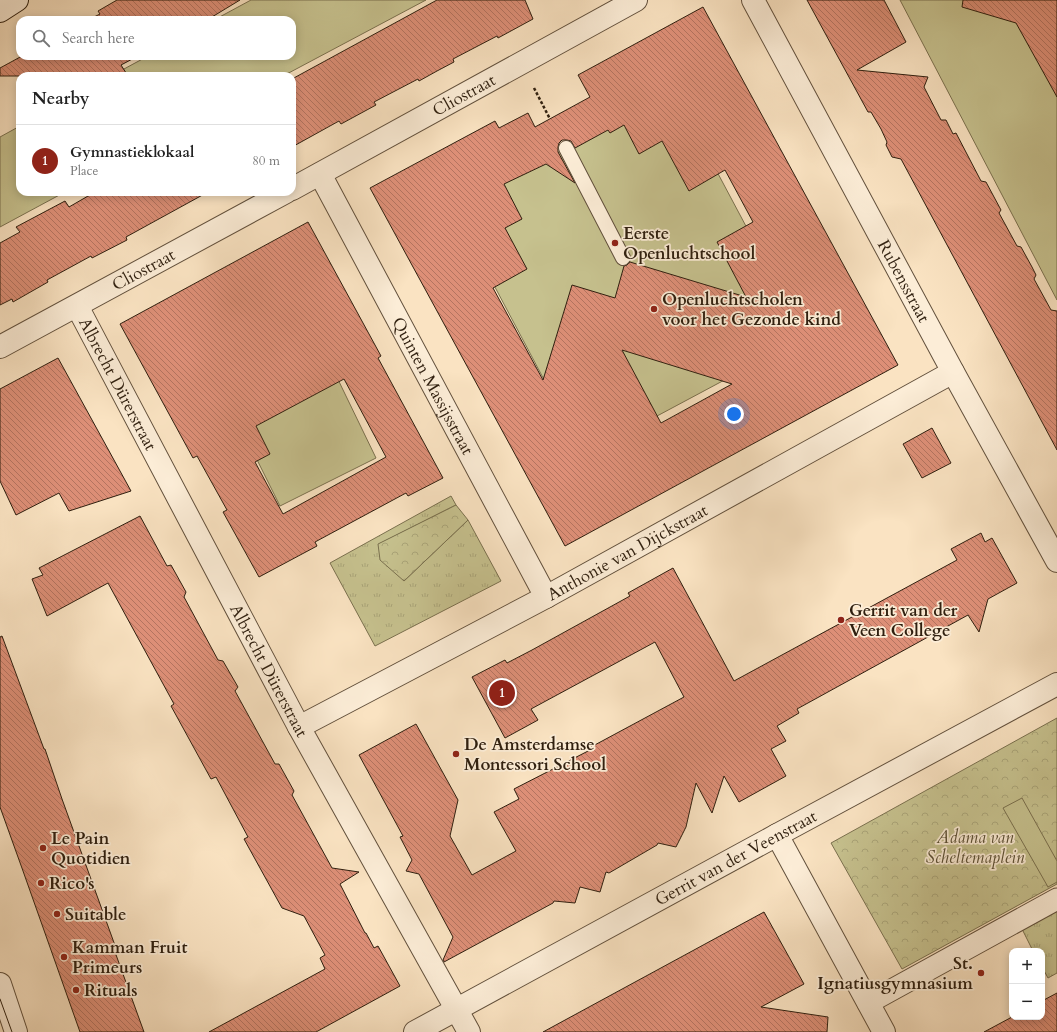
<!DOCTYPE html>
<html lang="en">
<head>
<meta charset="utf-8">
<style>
  body { margin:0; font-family:Cardo,serif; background:#f6f6f6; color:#222 }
  .controls { position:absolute; right:12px; bottom:12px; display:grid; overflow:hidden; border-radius:8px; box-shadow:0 2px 10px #0003 }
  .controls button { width:36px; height:36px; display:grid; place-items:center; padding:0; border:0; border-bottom:1px solid #e0e0e0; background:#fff; color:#222; font:20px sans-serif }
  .you { position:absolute; left:734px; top:414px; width:14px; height:14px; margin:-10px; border:3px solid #fff; border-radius:50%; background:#1a73e8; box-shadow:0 0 0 6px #1a73e833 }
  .badge { display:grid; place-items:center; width:26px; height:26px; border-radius:50%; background:#8f2418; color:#fff; font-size:13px; font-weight:700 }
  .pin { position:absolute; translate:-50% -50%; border:2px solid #fff; box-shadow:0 1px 4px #0006 }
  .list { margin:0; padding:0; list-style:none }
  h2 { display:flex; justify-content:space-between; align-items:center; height:52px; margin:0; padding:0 16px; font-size:17px }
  h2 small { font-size:13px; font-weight:400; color:#767676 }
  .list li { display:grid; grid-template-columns:26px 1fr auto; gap:12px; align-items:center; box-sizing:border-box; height:72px; padding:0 16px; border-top:1px solid #e0e0e0 }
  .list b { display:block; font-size:15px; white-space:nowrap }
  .list p { margin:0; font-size:13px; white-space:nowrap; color:#767676 }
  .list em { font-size:13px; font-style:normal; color:#767676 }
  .icon { flex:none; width:22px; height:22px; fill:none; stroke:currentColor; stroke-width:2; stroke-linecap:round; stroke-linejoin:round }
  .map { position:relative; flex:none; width:1057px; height:1032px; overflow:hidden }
  .search { position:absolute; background:#fff; box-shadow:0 2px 10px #0003; left:16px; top:16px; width:280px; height:44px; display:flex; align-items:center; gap:10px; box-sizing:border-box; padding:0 14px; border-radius:12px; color:#767676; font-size:15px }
  .panel { position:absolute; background:#fff; box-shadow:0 2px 10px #0003; left:16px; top:72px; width:280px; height:124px; border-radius:12px }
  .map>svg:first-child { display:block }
  .grass { fill:url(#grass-tufts); stroke:#7a704e }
  .forest { fill:url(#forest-crowns); stroke:#7a704e }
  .garden { fill:#c6c18e; stroke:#7a704e }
  .building { fill:url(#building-back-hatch); stroke:#2f1f0f; fill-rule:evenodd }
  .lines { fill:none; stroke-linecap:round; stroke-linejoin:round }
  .service-casing { stroke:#62503c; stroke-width:16 }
  .pedestrian-casing { stroke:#62503c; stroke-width:23 }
  .minor-casing { stroke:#62503c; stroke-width:24 }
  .tertiary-casing { stroke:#62503c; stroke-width:24 }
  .secondary-casing { stroke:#2f1f0f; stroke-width:24 }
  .path { stroke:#2f1f0f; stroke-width:2.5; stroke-dasharray:3 2; stroke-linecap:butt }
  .service { stroke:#fcedd7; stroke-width:14 }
  .pedestrian { stroke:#fcedd7; stroke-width:21 }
  .minor { stroke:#fcedd7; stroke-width:22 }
  .tertiary { stroke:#fcedd7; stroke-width:22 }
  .secondary { stroke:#fcedd7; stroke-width:22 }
  .tram { stroke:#2f1f0f; stroke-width:1 }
  .poi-dot { fill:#8f2418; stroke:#fcedd7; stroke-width:1.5 }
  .labels { text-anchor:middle; stroke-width:3.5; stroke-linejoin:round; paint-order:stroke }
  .street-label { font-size:17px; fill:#2f1f0f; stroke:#fcedd7 }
  .poi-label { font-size:17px; font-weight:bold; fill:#2f1f0f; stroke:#fcedd7; text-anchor:start }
  .park-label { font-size:17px; font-style:italic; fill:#5c5035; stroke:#fcedd7 }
</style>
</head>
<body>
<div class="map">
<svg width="1057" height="1032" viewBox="0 0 1057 1032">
  <defs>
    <pattern id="grass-tufts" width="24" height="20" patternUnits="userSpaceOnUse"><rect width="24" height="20" fill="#c6c18e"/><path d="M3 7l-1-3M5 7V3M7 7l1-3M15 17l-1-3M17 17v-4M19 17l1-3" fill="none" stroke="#aaa579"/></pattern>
    <pattern id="forest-crowns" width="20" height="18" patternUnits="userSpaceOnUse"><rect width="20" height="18" fill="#c6c18e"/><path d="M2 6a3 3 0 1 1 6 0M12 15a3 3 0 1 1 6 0" fill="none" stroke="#aaa579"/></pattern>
    <pattern id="building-back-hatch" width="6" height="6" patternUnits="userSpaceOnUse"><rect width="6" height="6" fill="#dd8f77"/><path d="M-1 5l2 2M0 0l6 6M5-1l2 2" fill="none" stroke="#b47460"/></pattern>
  </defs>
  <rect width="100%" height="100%" fill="#fae3c2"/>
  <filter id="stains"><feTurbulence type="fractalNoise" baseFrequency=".005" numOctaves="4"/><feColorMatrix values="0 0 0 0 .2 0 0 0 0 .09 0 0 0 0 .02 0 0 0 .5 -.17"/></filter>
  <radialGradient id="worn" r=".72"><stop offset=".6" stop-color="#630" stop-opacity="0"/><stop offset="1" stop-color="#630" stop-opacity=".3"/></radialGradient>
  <!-- grass -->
  <path class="grass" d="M 451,496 L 456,505 L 379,544 L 404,581 L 468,520 L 501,581 L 375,646 L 330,563 Z
    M 1057,904 L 1057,973 L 1048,978 L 1042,967 L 1042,951 L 1033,951 L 1020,925 Z"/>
  <!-- forest -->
  <path class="forest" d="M 456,505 L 468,520 L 404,581 L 380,560 L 378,544 Z
    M 1057,718 L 1057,884 L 902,969 L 831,843 Z"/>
  <!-- garden -->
  <path class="garden" d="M 251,0 L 426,0 L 283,76 L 111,76 L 148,56 L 292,56 L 292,20 L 214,20 Z
    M 900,0 L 1008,0 L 1057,94 L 1057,300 Z
    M 674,91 L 805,337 L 584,455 L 453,208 Z
    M 20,126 L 20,192 L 65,192 L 0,227 L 0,137 Z
    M 196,337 L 330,363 L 376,458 L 280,506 Z
    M 1022,798 L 1057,861 L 1057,882 L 1048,887 L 1003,808 Z"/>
  <!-- building -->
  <path class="building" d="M 117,0 L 240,0 L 207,20 L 88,20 L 100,14 L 98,11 Z
    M 437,0 L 525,0 L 533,19 L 498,38 L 497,36 L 453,59 L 454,62 L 437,71 L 419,81 L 418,79 L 374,102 L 376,105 L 341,124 L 339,121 L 292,147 L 292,79 Z
    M 807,0 L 884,0 L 906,42 L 857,70 L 928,77 L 924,87 L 941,120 L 946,120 L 953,134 L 956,133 L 981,181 L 986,182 L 1001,210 L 999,213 L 1017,246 L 1021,247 L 1032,267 L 1036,275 L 1034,279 L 1051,310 L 1057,311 L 1057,450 L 901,159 L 892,157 L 886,145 L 887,142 L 881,129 L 871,112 L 868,112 Z
    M 963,0 L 1057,0 L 1057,97 L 1016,23 L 962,7 Z
    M 703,7 L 898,365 L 565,546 L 370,188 L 495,121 L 499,128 L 528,113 L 535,127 L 590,97 L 578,75 ZM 624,125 L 639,154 L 662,141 L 689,191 L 725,170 L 753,222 L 717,242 L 746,297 L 630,262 L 627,265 L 624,266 L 615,298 L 572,285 L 543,380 L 493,288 L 527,269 L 505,228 L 522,219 L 504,184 L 546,164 L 575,183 L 558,152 L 558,147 L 559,143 L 562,140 L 567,140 L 571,141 L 575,148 L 608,130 L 610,133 ZM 622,350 L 732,384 L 661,423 Z
    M 22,56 L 138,56 L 121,65 L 128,76 L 0,76 L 0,68 Z
    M 95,192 L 208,192 L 126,237 L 127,240 L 92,258 L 91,256 L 47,280 L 48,282 L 13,302 L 12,299 L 0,305 L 0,243 L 20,232 L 16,227 L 65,201 L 69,207 Z
    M 308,222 L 381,356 L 378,358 L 443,478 L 408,496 L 406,493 L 315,542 L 317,546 L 259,577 L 223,512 L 227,510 L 197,456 L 193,458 L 120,324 ZM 344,379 L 386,457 L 283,514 L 255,462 L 270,454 L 256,426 Z
    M 58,358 L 131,491 L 69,511 L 59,493 L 16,515 L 0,481 L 0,389 Z
    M 932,428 L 951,463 L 922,478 L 903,444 Z
    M 140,516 L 167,566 L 171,565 L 186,592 L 184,597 L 218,660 L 223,661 L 238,687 L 235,691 L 275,764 L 279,764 L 294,791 L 292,795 L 332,868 L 359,872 L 340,884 L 365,933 L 366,933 L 374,948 L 378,946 L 400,986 L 316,1032 L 209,1032 L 325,969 L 320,958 L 325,955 L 304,916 L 282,908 L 244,839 L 248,837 L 216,777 L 211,779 L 171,706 L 174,704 L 108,583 L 47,616 L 32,579 L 43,575 L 39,568 Z
    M 981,533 L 985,542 L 992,538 L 1017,583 L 988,599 L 979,632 L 968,615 L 797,709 L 799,713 L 777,726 L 786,741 L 771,749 L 786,776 L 739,802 L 724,776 L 712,813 L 696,783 L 686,827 L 676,847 L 658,843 L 657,845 L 609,873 L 606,872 L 600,892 L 580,887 L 575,903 L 554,901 L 553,903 L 444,962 L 443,960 L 453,937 L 419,874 L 406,871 L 412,860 L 400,837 L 403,836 L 359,755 L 416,724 L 458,800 L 450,836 L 472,875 L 516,851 L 494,812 L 519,799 L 514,789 L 592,749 L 591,747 L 684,697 L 655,642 L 531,709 L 538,720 L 505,738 L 472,677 L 505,660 L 507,663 L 532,650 L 630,596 L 628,593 L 673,568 L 734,681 L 957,560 L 951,549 Z
    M 2,636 L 44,749 L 45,749 L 62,799 L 117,951 L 115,952 L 144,1032 L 80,1032 L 23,871 L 0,807 L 0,637 Z
    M 764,912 L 804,984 L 761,1007 L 828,1017 L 827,1032 L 543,1032 Z
    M 1057,993 L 1057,1032 L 984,1032 L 1012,1017 L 1042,1017 L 1042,1001 Z"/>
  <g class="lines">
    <defs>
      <path id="service" d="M 566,148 L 623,258"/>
      <path id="pedestrian" d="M 868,1003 L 1057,899"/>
      <g id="minor">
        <path id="s1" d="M 753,0 L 953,372 L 1057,561"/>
        <path id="s2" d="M 320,174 L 546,597"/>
        <path id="s3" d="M 292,189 L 636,0"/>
        <path id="s4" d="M 77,306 L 299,727 L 469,1032"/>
        <path id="s5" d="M 0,347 L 286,192"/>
        <path id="s6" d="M 299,727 L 546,597 L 953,372"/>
        <path d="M 777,835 L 884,1032"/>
        <path id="s7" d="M 415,1032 L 777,835 L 1057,684"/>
      </g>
      <path id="tertiary" d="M 0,984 L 16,1032"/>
      <path id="secondary" d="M 0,11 L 17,0"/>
    </defs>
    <!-- service casing -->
    <use href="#service" class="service-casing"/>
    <!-- pedestrian casing -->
    <use href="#pedestrian" class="pedestrian-casing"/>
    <!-- minor casing -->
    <use href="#minor" class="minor-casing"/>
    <!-- tertiary casing -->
    <use href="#tertiary" class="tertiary-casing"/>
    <!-- secondary casing -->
    <use href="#secondary" class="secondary-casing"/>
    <!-- path -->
    <path class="path" d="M 534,88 L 550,119"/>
    <!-- service -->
    <use href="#service" class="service"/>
    <!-- pedestrian -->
    <use href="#pedestrian" class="pedestrian"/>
    <!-- minor -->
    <use href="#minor" class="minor"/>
    <!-- tertiary -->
    <use href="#tertiary" class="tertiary"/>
    <!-- secondary -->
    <use href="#secondary" class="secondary"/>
    <!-- tram -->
    <path class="tram" d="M 0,999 L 12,1032"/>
  </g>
  <!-- markers -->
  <g class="poi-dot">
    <circle cx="615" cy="243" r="4"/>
    <circle cx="654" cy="309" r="4"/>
    <circle cx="841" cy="620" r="4"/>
    <circle cx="456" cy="754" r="4"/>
    <circle cx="43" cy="848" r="4"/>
    <circle cx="41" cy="883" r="4"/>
    <circle cx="57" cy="914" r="4"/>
    <circle cx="64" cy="957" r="4"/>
    <circle cx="981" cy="973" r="4"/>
    <circle cx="76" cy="990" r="4"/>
  </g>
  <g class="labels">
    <!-- street labels -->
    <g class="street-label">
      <text dy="6" stroke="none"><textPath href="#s3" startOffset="196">Cliostraat</textPath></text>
      <text dy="6" stroke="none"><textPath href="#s5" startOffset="163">Cliostraat</textPath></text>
      <text dy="6" stroke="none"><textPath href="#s1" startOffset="319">Rubensstraat</textPath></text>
      <text dy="6" stroke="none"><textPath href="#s4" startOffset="88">Albrecht Dürerstraat</textPath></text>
      <text dy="6" stroke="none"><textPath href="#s2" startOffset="240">Quinten Massijsstraat</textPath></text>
      <text dy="6" stroke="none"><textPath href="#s6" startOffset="372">Anthonie van Dijckstraat</textPath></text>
      <text dy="6" stroke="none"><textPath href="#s4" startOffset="412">Albrecht Dürerstraat</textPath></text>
      <text dy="6" stroke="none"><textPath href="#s7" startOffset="365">Gerrit van der Veenstraat</textPath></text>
    </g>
    <!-- poi labels -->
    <g class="poi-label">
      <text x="623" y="239">Eerste<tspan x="623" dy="20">Openluchtschool</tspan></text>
      <text x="662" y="305">Openluchtscholen<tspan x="662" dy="20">voor het Gezonde kind</tspan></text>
      <text x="849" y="616">Gerrit van der<tspan x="849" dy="20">Veen College</tspan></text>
      <text x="464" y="750">De Amsterdamse<tspan x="464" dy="20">Montessori School</tspan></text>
      <text x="51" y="844">Le Pain<tspan x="51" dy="20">Quotidien</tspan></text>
      <text x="49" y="889">Rico's</text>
      <text x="65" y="920">Suitable</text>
      <text x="72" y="953">Kamman Fruit<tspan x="72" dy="20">Primeurs</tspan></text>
      <text x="973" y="969" text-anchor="end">St.<tspan x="973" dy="20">Ignatiusgymnasium</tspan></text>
      <text x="84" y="996">Rituals</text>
    </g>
    <!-- park labels -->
    <g class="park-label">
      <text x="975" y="843">Adama van<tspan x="975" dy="20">Scheltemaplein</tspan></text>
    </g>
  </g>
  <rect width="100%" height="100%" filter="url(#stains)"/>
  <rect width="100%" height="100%" fill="url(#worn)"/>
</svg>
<div class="controls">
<button>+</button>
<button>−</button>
</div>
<div class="you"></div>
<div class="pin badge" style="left:502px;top:693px">1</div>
<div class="search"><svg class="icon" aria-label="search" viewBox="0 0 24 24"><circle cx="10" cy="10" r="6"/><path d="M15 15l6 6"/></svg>Search here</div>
<section class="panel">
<h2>Nearby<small></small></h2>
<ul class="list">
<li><span class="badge">1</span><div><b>Gymnastieklokaal</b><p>Place</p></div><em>80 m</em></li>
</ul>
</section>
</div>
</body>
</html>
